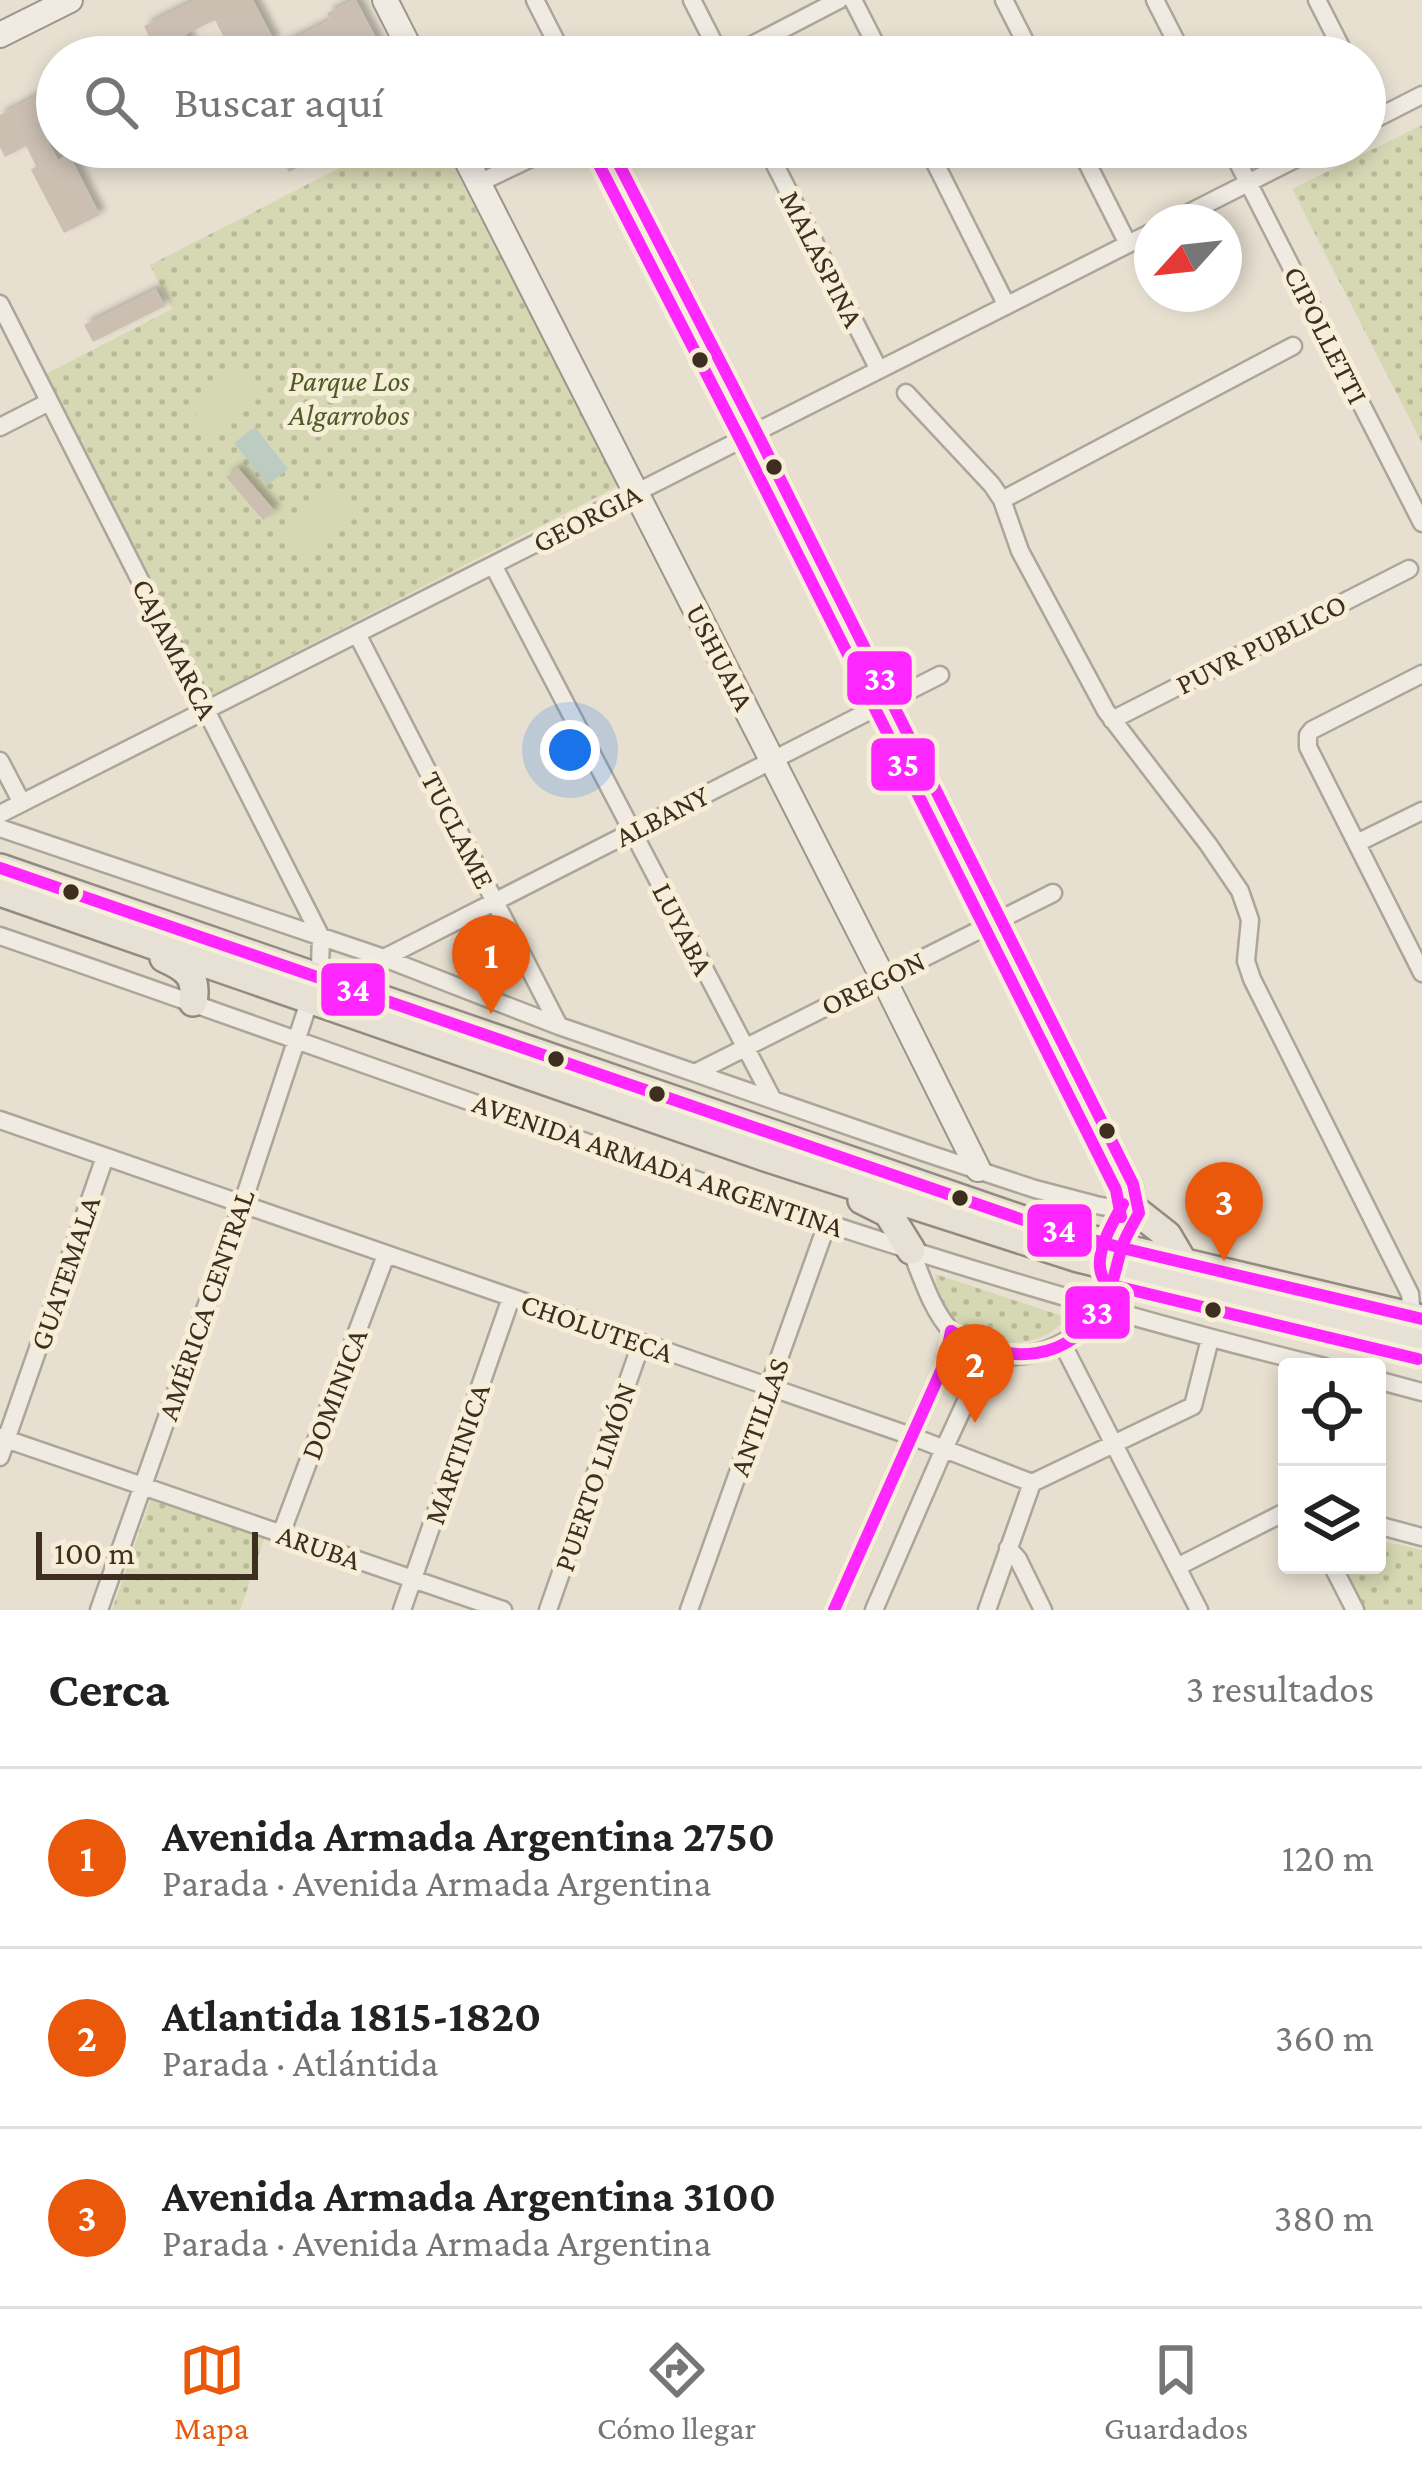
<!DOCTYPE html>
<html lang="es">
<head>
<meta charset="utf-8">
<style>
  body { margin:0; font-family:"Crimson Pro",serif; background:#f6f6f6; color:#222 }
  .controls { position:absolute; right:36px; bottom:36px; display:grid; overflow:hidden; border-radius:12px; box-shadow:0 6px 18px #0003 }
  .controls button { width:108px; height:108px; display:grid; place-items:center; padding:0; border:0; border-bottom:3px solid #e0e0e0; background:#fff; color:#222; font:60px sans-serif }
  .compass { position:absolute; left:1134px; top:204px; width:108px; height:108px; border-radius:50%; background:#fff; box-shadow:0 6px 18px #0003; rotate:243deg }
  .scale { position:absolute; left:36px; bottom:30px; width:222px; box-sizing:border-box; padding-left:12px; border:6px solid #3d2e20; border-top:0; font-size:33px; line-height:42px; white-space:nowrap; color:#3d2e20; -webkit-text-stroke:9px #f7eed8; paint-order:stroke }
  .you { position:absolute; left:570px; top:750px; width:42px; height:42px; margin:-30px; border:9px solid #fff; border-radius:50%; background:#1a73e8; box-shadow:0 0 0 18px #1a73e833 }
  .badge { display:grid; place-items:center; width:78px; height:78px; border-radius:50%; background:#ea580c; color:#fff; font-size:39px; font-weight:700 }
  .pin { position:absolute; translate:-50% -99px; filter:drop-shadow(0 3px 6px #0008) }
  .pin::after { content:''; position:absolute; top:63px; width:42px; height:36px; background:inherit; clip-path:polygon(0 0,100% 0,50% 100%) }
  .list { margin:0; padding:0; list-style:none }
  h2 { display:flex; justify-content:space-between; align-items:center; height:156px; margin:0; padding:0 48px; font-size:51px }
  h2 small { font-size:39px; font-weight:400; color:#767676 }
  .list li { display:grid; grid-template-columns:78px 1fr auto; gap:36px; align-items:center; box-sizing:border-box; height:180px; padding:0 48px; border-top:3px solid #e0e0e0 }
  .list b { display:block; font-size:45px; white-space:nowrap }
  .list p { margin:0; font-size:39px; white-space:nowrap; color:#767676 }
  .list em { font-size:39px; font-style:normal; color:#767676 }
  .icon { flex:none; width:66px; height:66px; fill:none; stroke:currentColor; stroke-width:2; stroke-linecap:round; stroke-linejoin:round }
  .map { position:relative; flex:none; width:1422px; height:1610px; overflow:hidden }
  .search { position:absolute; background:#fff; box-shadow:0 6px 18px #0003; left:36px; right:36px; top:36px; height:132px; display:flex; align-items:center; gap:30px; box-sizing:border-box; padding:0 42px; border-radius:66px; color:#767676; font-size:45px }
  .sheet { height:696px; background:#fff }
  nav { display:flex; justify-content:space-around; align-items:center; box-sizing:border-box; height:168px; border-top:3px solid #e0e0e0; background:#fff; font-size:33px; color:#767676 }
  nav a { display:grid; justify-items:center; gap:6px }
  nav .on { color:#ea580c }
  .map>svg:first-child { display:block }
  .grass { fill:url(#grass-dots) }
  .garden { fill:#d6d7b3 }
  .water { fill:#bcccc2 }
  .building { fill:#cbbfb2; filter:url(#shadow) }
  .lines { fill:none; stroke-linecap:round; stroke-linejoin:round }
  .street-casing { stroke:#ada599; stroke-width:21 }
  .secondary-casing { stroke:#9c958a; stroke-width:28 }
  .primary-casing { stroke:#928b80; stroke-width:32 }
  .street { stroke:#efebe3; stroke-width:16 }
  .secondary { stroke:#efebe3; stroke-width:24 }
  .primary { stroke:#e6e1d4; stroke-width:27 }
  .bus-1-casing { stroke:#f7eed8; stroke-width:21 }
  .bus-2-casing { stroke:#f7eed8; stroke-width:21 }
  .bus-3-casing { stroke:#f7eed8; stroke-width:21 }
  .bus-1 { stroke:#fe27ff; stroke-width:12 }
  .bus-2 { stroke:#fe27ff; stroke-width:12 }
  .bus-3 { stroke:#fe27ff; stroke-width:12 }
  .bus-dot { fill:#3d2e20; stroke:#f7eed8; stroke-width:4.5 }
  .labels { text-anchor:middle; stroke-width:10; stroke-linejoin:round; paint-order:stroke }
  .street-label { font-size:30px; fill:#3d2e20; stroke:#f7eed8 }
  .park-label { font-size:30px; font-style:italic; fill:#4d5a26; stroke:#f7eed8 }
  .line-badge { stroke:#f7eed8; stroke-width:4.5 }
  .badge-label { font-size:33px; text-anchor:middle; font-weight:bold; fill:#fff }
</style>
</head>
<body>
<div class="map">
<svg width="1422" height="1610" viewBox="0 0 1422 1610">
  <defs>
    <pattern id="grass-dots" width="8" height="8" patternUnits="userSpaceOnUse" patternTransform="scale(3)"><rect width="8" height="8" fill="#d6d7b3"/><path d="M2 2h.1M6 6h.1" fill="none" stroke="#b9b99a" stroke-width="1.8" stroke-linecap="round"/></pattern>
    <filter id="shadow"><feDropShadow dx="5.5" dy="-5.5" stdDeviation="3" flood-color="#0004"/></filter>
  </defs>
  <rect width="100%" height="100%" fill="#e7e0d1"/>
  <!-- grass -->
  <path class="grass" d="M 1422,125 L 1422,443 L 1292,189 Z
    M 381,147 L 444,147 L 618,486 L 207,698 L 42,376 L 172,309 L 150,265 Z
    M 935,1274 L 1068,1318 C 1060,1324 1053,1332 1044,1336 C 994,1357 938,1329 935,1274 Z
    M 152,1496 L 265,1536 L 240,1610 L 112,1610 Z
    M 1377,1540 L 1422,1550 L 1422,1610 L 1360,1610 L 1338,1565 L 1377,1565 Z"/>
  <!-- garden -->
  <path class="garden" d="M 240,365 L 264,394 L 213,435 L 189,407 Z
    M 335,485 L 359,515 L 307,556 L 283,526 Z"/>
  <!-- water -->
  <path class="water" d="M 255,427 L 288,469 L 268,485 L 234,443 Z"/>
  <!-- building -->
  <path class="building" d="M 195,0 L 253,0 L 275,42 L 246,57 L 234,57 L 215,20 L 186,34 L 196,53 L 186,57 L 150,57 L 145,46 L 152,43 L 144,26 Z
    M 353,0 L 356,0 L 386,57 L 285,57 L 279,46 L 330,20 L 327,13 Z
    M 57,85 L 57,119 L 41,128 L 58,160 L 69,154 L 100,215 L 64,233 L 31,170 L 36,166 L 26,146 L 5,157 L 0,147 L 0,115 Z
    M 276,147 L 338,147 L 289,172 Z
    M 156,289 L 165,306 L 93,342 L 84,325 Z
    M 238,468 L 275,511 L 263,520 L 226,477 Z"/>
  <g class="lines">
    <defs>
      <path id="street" d="M 535,0 L 564,57
        M 692,0 L 721,57
        M 853,0 L 882,57
        M 1004,0 L 1033,57
        M 1155,0 L 1184,57
        M 1317,0 L 1346,57
        M 729,57 L 839,0
        M 1365,95 L 1377,118
        M 1365,124 L 1422,95
        M 610,147 L 757,433 L 1133,1184 L 1139,1213
        M 766,147 L 879,370
        M 927,147 L 1006,304
        M 1079,147 L 1128,244
        M 1230,147 L 1422,523
        M 479,183 L 554,147
        M 1171,222 L 1319,147
        M 0,304 L 321,937 L 320,966 L 310,999 L 242,1205 L 99,1610
        M 906,393 L 992,485 L 1002,500 L 1020,551 L 1106,711 L 1208,844 L 1240,891 L 1250,920 L 1246,961 L 1252,979 L 1403,1280 L 1410,1294 L 1412,1317
        M 0,427 L 49,402
        M 1002,500 L 1293,346
        M 493,565 L 773,1100
        M 357,634 L 559,1026
        M 1422,674 L 1312,730 L 1308,735 L 1308,747 L 1422,973
        M 1112,720 L 1409,569
        M 0,761 L 22,803
        M 0,814 L 1152,232
        M 0,828 L 384,958 L 559,1026 L 929,1154 L 1035,1189 L 1096,1205 L 1139,1213
        M 1357,843 L 1422,811
        M 0,936 C 439,1087 874,1257 1325,1367
        M 384,958 L 940,675
        M 695,1073 L 1053,893
        M 0,1120 L 911,1436 L 1032,1483 L 1193,1406 L 1210,1339
        M 911,1250 C 922,1278 932,1311 953,1333 C 997,1376 1069,1354 1101,1309 C 1113,1291 1116,1266 1122,1246 C 1126,1234 1133,1224 1139,1213
        M 1062,1343 L 1199,1610
        M 1377,1380 L 1422,1392
        M 0,1437 L 503,1610
        M 0,1457 L 105,1157
        M 1377,1525 L 1422,1537
        M 281,1534 L 386,1255
        M 1008,1548 L 1018,1559 L 1043,1610
        M 1332,1565 L 1355,1610
        M 1177,1567 L 1287,1511
        M 402,1610 L 511,1298
        M 548,1610 L 641,1344
        M 689,1610 L 827,1224
        M 834,1610 L 945,1362 L 951,1331
        M 874,1610 L 944,1449 L 979,1373 L 990,1354
        M 987,1610 L 1032,1483"/>
      <path id="secondary" d="M 385,0 L 414,57
        M 0,35 L 70,0
        M 460,147 L 883,978 L 978,1169"/>
      <path id="primary" d="M 0,868 L 1029,1222 L 1122,1248 L 1422,1319
        M 0,892 L 765,1157 L 1078,1258 L 1422,1342
        M 164,958 C 186,968 198,976 193,1002
        M 862,1200 L 888,1213 L 911,1250
        M 1139,1213 L 1167,1235 L 1183,1262"/>
    </defs>
    <!-- street casing -->
    <use href="#street" class="street-casing"/>
    <!-- secondary casing -->
    <use href="#secondary" class="secondary-casing"/>
    <!-- primary casing -->
    <use href="#primary" class="primary-casing"/>
    <!-- street -->
    <use href="#street" class="street"/>
    <!-- secondary -->
    <use href="#secondary" class="secondary"/>
    <!-- primary -->
    <use href="#primary" class="primary"/>
    <defs>
      <path id="bus-1" d="M 610,147 L 757,433 L 1133,1184 L 1139,1213
        M 834,1610 L 945,1362 L 951,1331 C 1005,1367 1072,1364 1105,1301 C 1114,1284 1116,1265 1122,1247 C 1126,1235 1133,1224 1139,1213"/>
      <path id="bus-2" d="M 594,155 L 741,441 L 1116,1190 L 1121,1217
        M 1123,1204 C 1111,1226 1088,1262 1107,1284 L 1418,1359"/>
      <path id="bus-3" d="M 0,868 L 1029,1222 L 1122,1248 L 1422,1319"/>
    </defs>
    <!-- bus-1 casing -->
    <use href="#bus-1" class="bus-1-casing"/>
    <!-- bus-2 casing -->
    <use href="#bus-2" class="bus-2-casing"/>
    <!-- bus-3 casing -->
    <use href="#bus-3" class="bus-3-casing"/>
    <!-- bus-1 -->
    <use href="#bus-1" class="bus-1"/>
    <!-- bus-2 -->
    <use href="#bus-2" class="bus-2"/>
    <!-- bus-3 -->
    <use href="#bus-3" class="bus-3"/>
  </g>
  <!-- markers -->
  <g class="bus-dot">
    <circle cx="700" cy="360" r="10"/>
    <circle cx="774" cy="467" r="10"/>
    <circle cx="71" cy="892" r="10"/>
    <circle cx="556" cy="1059" r="10"/>
    <circle cx="657" cy="1094" r="10"/>
    <circle cx="1107" cy="1131" r="10"/>
    <circle cx="960" cy="1198" r="10"/>
    <circle cx="1213" cy="1310" r="10"/>
  </g>
  <g class="labels">
    <!-- street labels -->
    <g class="street-label">
      <text transform="translate(822 259) rotate(63)" y="10">MALASPINA</text>
      <text transform="translate(1326 335) rotate(63)" y="10">CIPOLLETTI</text>
      <text transform="translate(587 518) rotate(-27)" y="10">GEORGIA</text>
      <text transform="translate(1261 644) rotate(-27)" y="10">PUVR PUBLICO</text>
      <text transform="translate(175 649) rotate(63)" y="10">CAJAMARCA</text>
      <text transform="translate(720 657) rotate(63)" y="10">USHUAIA</text>
      <text transform="translate(662 816) rotate(-27)" y="10">ALBANY</text>
      <text transform="translate(458 830) rotate(63)" y="10">TUCLAME</text>
      <text transform="translate(683 929) rotate(63)" y="10">LUYABA</text>
      <text transform="translate(873 983) rotate(-26)" y="10">OREGON</text>
      <text transform="translate(658 1165) rotate(19)" y="10">AVENIDA ARMADA ARGENTINA</text>
      <text transform="translate(65 1273) rotate(-71)" y="10">GUATEMALA</text>
      <text transform="translate(206 1305) rotate(-71)" y="10">AMÉRICA CENTRAL</text>
      <text transform="translate(597 1328) rotate(19)" y="10">CHOLUTECA</text>
      <text transform="translate(334 1394) rotate(-69)" y="10">DOMINICA</text>
      <text transform="translate(759 1417) rotate(-70)" y="10">ANTILLAS</text>
      <text transform="translate(457 1454) rotate(-71)" y="10">MARTINICA</text>
      <text transform="translate(595 1477) rotate(-71)" y="10">PUERTO LIMÓN</text>
      <text transform="translate(319 1547) rotate(19)" y="10">ARUBA</text>
    </g>
    <!-- park labels -->
    <g class="park-label">
      <text x="349" y="391">Parque Los<tspan x="349" dy="34">Algarrobos</tspan></text>
    </g>
  </g>
  <g class="line-badge">
    <rect x="845" y="649" width="69" height="58" rx="12" fill="#fe27ff"/>
    <rect x="869" y="736" width="68" height="57" rx="12" fill="#fe27ff"/>
    <rect x="319" y="961" width="68" height="57" rx="12" fill="#fe27ff"/>
    <rect x="1025" y="1202" width="69" height="57" rx="12" fill="#fe27ff"/>
    <rect x="1063" y="1284" width="69" height="57" rx="12" fill="#fe27ff"/>
  </g>
  <g class="badge-label">
    <text x="880" y="690">33</text>
    <text x="903" y="776">35</text>
    <text x="353" y="1001">34</text>
    <text x="1059" y="1242">34</text>
    <text x="1097" y="1324">33</text>
  </g>
</svg>
<div class="controls">
<button><svg class="icon" aria-label="locate" viewBox="0 0 24 24"><circle cx="12" cy="12" r="6"/><path d="M12 2v4M12 18v4M2 12h4M18 12h4"/></svg></button>
<button><svg class="icon" aria-label="layers" viewBox="0 0 24 24"><path d="M12 4l9 5-9 5-9-5zM3 14l9 5 9-5"/></svg></button>
</div>
<svg class="compass" viewBox="-18 -18 36 36"><path d="M0-13l5 13h-10z" fill="#e53935"/><path d="M0 13l5-13h-10z" fill="#767676"/></svg>
<div class="scale">100 m</div>
<div class="you"></div>
<div class="pin badge" style="left:491px;top:1014px">1</div>
<div class="pin badge" style="left:975px;top:1423px">2</div>
<div class="pin badge" style="left:1224px;top:1261px">3</div>
<div class="search"><svg class="icon" aria-label="search" viewBox="0 0 24 24"><circle cx="10" cy="10" r="6"/><path d="M15 15l6 6"/></svg>Buscar aquí</div>
</div>
<section class="sheet">
<h2>Cerca<small>3 resultados</small></h2>
<ul class="list">
<li><span class="badge">1</span><div><b>Avenida Armada Argentina 2750</b><p>Parada · Avenida Armada Argentina</p></div><em>120 m</em></li>
<li><span class="badge">2</span><div><b>Atlantida 1815-1820</b><p>Parada · Atlántida</p></div><em>360 m</em></li>
<li><span class="badge">3</span><div><b>Avenida Armada Argentina 3100</b><p>Parada · Avenida Armada Argentina</p></div><em>380 m</em></li>
</ul>
</section>
<nav>
<a class="on"><svg class="icon" aria-label="map" viewBox="0 0 24 24"><path d="M3 6l6-2 6 2 6-2v14l-6 2-6-2-6 2zM9 4v14M15 6v14"/></svg>Mapa</a>
<a><svg class="icon" aria-label="directions" viewBox="0 0 24 24"><path d="M12 3l9 9-9 9-9-9zM9 14v-3h6M13 9l2 2-2 2"/></svg>Cómo llegar</a>
<a><svg class="icon" aria-label="saved" viewBox="0 0 24 24"><path d="M7 4h10v16l-5-4-5 4z"/></svg>Guardados</a>
</nav>
</body>
</html>
